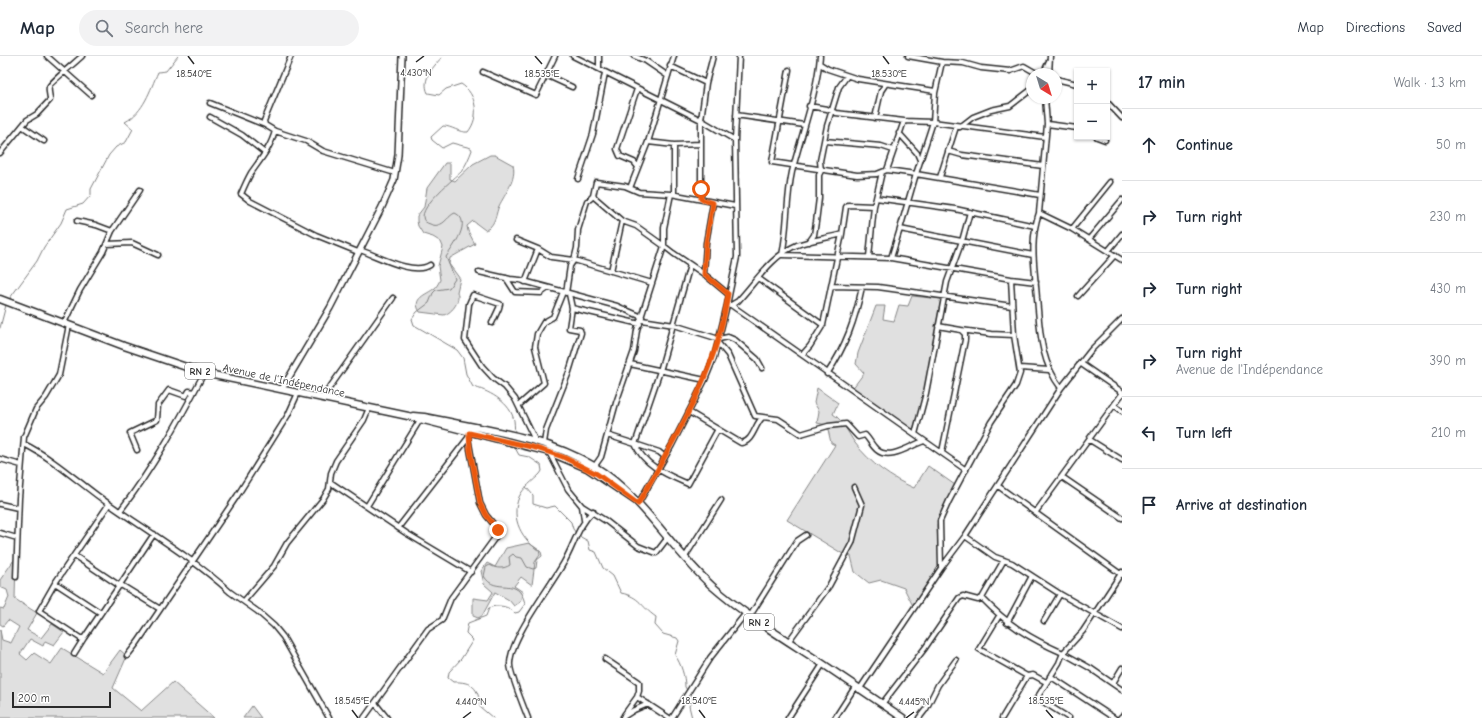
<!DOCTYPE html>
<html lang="en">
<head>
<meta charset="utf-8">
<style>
  body { margin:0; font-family:"Comic Neue",sans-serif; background:#f2f2f3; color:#1f2937 }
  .controls { position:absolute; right:12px; top:12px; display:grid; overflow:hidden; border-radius:0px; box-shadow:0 1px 3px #0004 }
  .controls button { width:36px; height:36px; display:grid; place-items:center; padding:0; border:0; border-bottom:1px solid #e0e1e3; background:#fff; color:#1f2937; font:20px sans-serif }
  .compass { position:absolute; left:1026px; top:12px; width:36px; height:36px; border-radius:50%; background:#fff; box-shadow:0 1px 3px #0004; rotate:142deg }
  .scale { position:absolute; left:12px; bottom:10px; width:99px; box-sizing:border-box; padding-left:4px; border:2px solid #2b2b2b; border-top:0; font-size:11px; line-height:14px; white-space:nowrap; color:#2b2b2b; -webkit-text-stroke:3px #fff; paint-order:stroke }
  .stop { position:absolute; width:12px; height:12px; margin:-9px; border:3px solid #ea580c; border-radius:50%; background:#fff }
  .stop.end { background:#ea580c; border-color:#fff; box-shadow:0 1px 4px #0008 }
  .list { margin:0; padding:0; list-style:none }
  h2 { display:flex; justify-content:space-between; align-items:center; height:52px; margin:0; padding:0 16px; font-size:17px }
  h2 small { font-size:13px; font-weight:400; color:#747a83 }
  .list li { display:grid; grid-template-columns:26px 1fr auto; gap:12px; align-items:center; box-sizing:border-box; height:72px; padding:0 16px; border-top:1px solid #e0e1e3 }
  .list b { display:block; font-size:15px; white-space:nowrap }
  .list p { margin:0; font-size:13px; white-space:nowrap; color:#747a83 }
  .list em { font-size:13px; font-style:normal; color:#747a83 }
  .icon { flex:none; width:22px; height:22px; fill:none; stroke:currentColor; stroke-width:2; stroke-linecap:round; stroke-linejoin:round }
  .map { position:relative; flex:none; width:1122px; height:662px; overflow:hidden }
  header { display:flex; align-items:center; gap:24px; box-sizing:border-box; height:56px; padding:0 20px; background:#fff; border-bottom:1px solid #e0e1e3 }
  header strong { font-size:19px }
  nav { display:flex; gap:22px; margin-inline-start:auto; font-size:14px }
  .search { width:280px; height:36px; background:#f2f2f3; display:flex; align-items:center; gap:10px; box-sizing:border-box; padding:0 14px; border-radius:22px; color:#747a83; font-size:15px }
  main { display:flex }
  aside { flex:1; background:#fff }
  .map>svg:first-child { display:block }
  .green { fill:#e0e0e0; stroke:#868686 }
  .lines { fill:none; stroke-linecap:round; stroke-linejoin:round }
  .stream { stroke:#7e7e7e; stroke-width:1 }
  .minor-casing { stroke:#2b2b2b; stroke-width:7 }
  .tertiary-casing { stroke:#2b2b2b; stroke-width:8 }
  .primary-casing { stroke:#2b2b2b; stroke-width:9 }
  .minor { stroke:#fff; stroke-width:4 }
  .tertiary { stroke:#fff; stroke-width:5 }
  .primary { stroke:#fff; stroke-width:6 }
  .route { stroke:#ea580c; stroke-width:5 }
  .ticks { fill:none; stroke:#2b2b2b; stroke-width:1.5 }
  .labels { text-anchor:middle; stroke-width:3; stroke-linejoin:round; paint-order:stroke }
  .shield { fill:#fff; stroke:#6b6b6b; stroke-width:1 }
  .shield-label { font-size:10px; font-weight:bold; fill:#2b2b2b }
  .street-label { font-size:11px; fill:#2b2b2b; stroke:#fff }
  .ticks-label { font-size:10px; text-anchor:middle; fill:#2b2b2b; stroke:#fff; stroke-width:3; stroke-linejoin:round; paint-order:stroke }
</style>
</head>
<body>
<header>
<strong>Map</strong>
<div class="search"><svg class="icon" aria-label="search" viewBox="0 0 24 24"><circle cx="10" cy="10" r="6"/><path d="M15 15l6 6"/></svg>Search here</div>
<nav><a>Map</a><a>Directions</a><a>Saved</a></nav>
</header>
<main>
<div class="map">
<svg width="1122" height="662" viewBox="0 0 1122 662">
  <rect width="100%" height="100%" fill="#fff"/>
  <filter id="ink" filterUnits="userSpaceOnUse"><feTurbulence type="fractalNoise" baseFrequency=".025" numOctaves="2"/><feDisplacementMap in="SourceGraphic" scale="8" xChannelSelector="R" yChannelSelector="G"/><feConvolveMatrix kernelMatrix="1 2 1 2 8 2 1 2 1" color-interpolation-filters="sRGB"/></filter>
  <g filter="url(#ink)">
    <!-- green -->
    <path class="green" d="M 490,99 L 495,99 L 513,109 C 517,123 505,138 499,150 C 496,157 496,165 490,171 C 489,173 487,173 485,174 L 473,165 L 467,170 L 468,175 L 475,188 L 450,202 L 449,208 L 460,223 L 457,236 C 461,244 453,256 444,259 L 420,256 C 411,242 426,239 435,232 C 437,230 439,226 440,224 L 438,210 L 443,191 L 441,186 L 433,181 L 423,178 L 418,170 L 417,165 L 417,160 L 424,151 L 427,132 L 445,107 L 450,107 L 450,123 L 455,125 L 473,108 Z
      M 912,240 L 941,243 L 923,340 L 913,374 L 852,333 L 864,317 L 856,308 L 858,297 L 876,250 L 885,250 L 883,263 L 894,265 L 899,249 L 908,250 Z
      M 817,332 L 838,347 L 833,358 C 844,365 847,376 855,387 C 871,408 891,422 914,432 L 928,410 L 955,429 L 942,453 L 937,469 L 939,511 L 913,550 L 904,532 L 881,524 L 869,527 L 855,516 L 851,500 L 843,498 L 787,464 L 835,389 L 831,387 L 827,369 L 817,367 L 819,355 L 814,347 Z
      M 529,487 L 539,494 L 540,499 L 535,506 L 532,529 L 521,521 L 514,530 L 523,536 L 520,546 L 514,550 L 509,544 L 495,536 L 482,560 L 478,562 L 473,560 L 473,542 L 488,544 L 493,536 L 484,528 L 481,515 L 487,507 L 495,511 L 506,492 Z
      M 16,501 L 15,543 L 37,557 L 27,574 L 41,582 L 52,568 L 64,576 L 54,589 L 45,585 L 43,590 L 30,583 L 20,598 L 27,604 L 34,597 L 51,608 L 62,592 L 103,617 L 120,594 L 127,600 L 113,632 L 141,655 L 173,626 L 214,662 L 0,662 L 0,574 L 2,584 L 11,587 L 19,571 L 8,564 L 3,570 L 0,568 L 0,552 L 4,553 L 9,541 L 7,534 L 0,531 L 0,524 Z
      M 252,650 L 261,662 L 243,662 Z"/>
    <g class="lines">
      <!-- stream -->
      <path class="stream" d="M 443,0 C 434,10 421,23 428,37 L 439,39 L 446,33 L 461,28 C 477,38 480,61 468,76 C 459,77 452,70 443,70 L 431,81 L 432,84 L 442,92 L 452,87 L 471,92 L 472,94 C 469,102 466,109 461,116 C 455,122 405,161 430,168 C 432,169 436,170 438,169 C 445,168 449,159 455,157 C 473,165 453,191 446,201 L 455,223 L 449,232 L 436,234 L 433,237 L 429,247 L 417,256 L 412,263 L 414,269 L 457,294 L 463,302 L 466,318 L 473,331 C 487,334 508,345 513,361 C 515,365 514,371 515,377
        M 10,242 L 37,205 L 44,191 L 61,167 L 67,153 L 83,148 L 91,139 L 91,133 L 109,99 L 116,91 L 126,86 L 133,73 L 125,66 C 144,56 150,34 158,16 L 166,15 L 178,0
        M 0,272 L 6,249
        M 526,431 L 533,439 L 533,448 L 546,452 L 555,450 L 571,466 L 573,473 L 576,477
        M 579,480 L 588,485 L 590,494 L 596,496 L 603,512 L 613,520 L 621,537 C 641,541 640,550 656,561 L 655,569 L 663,578 L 677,582 L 679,585 L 675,599 C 681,608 685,620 685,631 L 687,634
        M 691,637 L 693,643 L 689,650 L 692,662
        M 493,662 L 480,651 C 479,632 472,625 453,626 L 448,622 L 449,616 L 461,603 L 473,584 L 466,577 L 468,567 L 486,560 L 489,552 C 497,548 509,550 515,557 L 519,556 L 525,548 C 519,518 495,540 484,520 L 486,511 L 490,509 C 496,513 504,513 510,509 L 509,501 L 513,498 L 516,501 L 522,502 L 527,511 L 533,513 L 536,512 L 537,504 L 542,500 L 541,496 C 522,484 510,463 519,441 C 523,432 533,425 540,418 L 542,415 L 541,409 L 529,401 L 519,399 L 514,390"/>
      <defs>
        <path id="minor" d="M 47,0 L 91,39
          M 291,0 L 264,65 L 265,69 L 275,75 C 271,91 260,104 251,117 C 247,124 244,131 241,138 L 250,145 L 316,179 L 358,196
          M 573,0 L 701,64 L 735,84
          M 634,0 L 646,5 L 668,20
          M 908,0 L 942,6 L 963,7 L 981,12 L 1010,15 L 1024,10 L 1038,18
          M 820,8 L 828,13 L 858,23 L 935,35
          M 670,10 L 706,27
          M 599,13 L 599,0
          M 789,14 L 772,106 L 857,119 L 877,118 L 887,114 L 916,118 L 933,66 L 935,37 L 942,6
          M 483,16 L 536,39 L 555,0
          M 1043,18 L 1049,5
          M 1049,18 L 1050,0
          M 546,19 L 572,31
          M 1056,23 L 1077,28
          M 637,33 L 617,93 L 620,100 L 634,106 L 638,111
          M 1045,42 L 1047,68 L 1039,157 C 1029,185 1035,213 1037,242 C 1040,274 1040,305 1061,332
          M 1107,46 L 1122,62
          M 210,47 L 265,69
          M 809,50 L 827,53 L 836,57 L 904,65 L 933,66 L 1045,81
          M 736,59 L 804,69
          M 210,61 L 242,79 L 265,97
          M 875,62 L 881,35 L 885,29
          M 1047,68 L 1077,72
          M 22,70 L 44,85
          M 960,71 L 973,61 L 991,54 L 1010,50 L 1032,33
          M 275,75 L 306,85 L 323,95 L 395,117
          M 899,77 L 917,97 L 920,104
          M 1097,81 L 1105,84
          M 825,85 L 881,90 L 893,94
          M 648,86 L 674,89 L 701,88
          M 948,95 L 962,99 L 1043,110
          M 0,97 L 27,64 L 37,58 L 50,44 C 50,39 48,35 49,31 C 49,28 77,5 82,0
          M 887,114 L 904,65
          M 940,121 L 956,71
          M 578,123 L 593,78 L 605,17
          M 630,132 L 648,86 L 674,0
          M 674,138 L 674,89
          M 593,140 L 622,165 L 636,170 L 664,190 L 673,197 L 704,218 L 728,238
          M 876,142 L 882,116
          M 590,143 L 593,140 L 596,126 L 625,130 L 639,136 L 671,138 L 735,150
          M 701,143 L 701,64 L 706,27 L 713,0
          M 1039,157 L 1072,173 L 1122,204
          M 77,165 L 96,169 L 112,175
          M 900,173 L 916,118 L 1040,139
          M 1072,173 L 1110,126
          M 1089,183 L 1122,144
          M 516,184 L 538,193 L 551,201 L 574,204 L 652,227
          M 809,186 L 814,179 L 816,166 L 819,142 L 819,119 L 821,115 L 820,105 L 827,70 L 839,31 L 847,20
          M 107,188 L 132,187 L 158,199
          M 360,194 C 378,200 413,220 430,209
          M 1108,195 L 1122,178
          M 782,199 L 891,202 L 1011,223 L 1036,226
          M 782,199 C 788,172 786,143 792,116 C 801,79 817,38 820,0
          M 869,201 L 874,150
          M 891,202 L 900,173 L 1033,199
          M 611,215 L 622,165
          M 479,216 L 510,223 L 520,224 L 617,250 L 642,261
          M 704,218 L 706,187 L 713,147
          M 506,222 L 515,236 L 541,237 L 548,232
          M 758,222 L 823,269 L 842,178
          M 525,226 L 538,193
          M 832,230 L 878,231 L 1012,250
          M 566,237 L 570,210 L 574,204 L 577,192 L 578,174 L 587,145
          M 1078,240 L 1115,199
          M 727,249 L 731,249 L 738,245 C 756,226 771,200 797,189 C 811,184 828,182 842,178 L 846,151 L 848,149 L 874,150 L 876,142 L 955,153 L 1035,170
          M 731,249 L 966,414
          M 572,252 L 640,268
          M 642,264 L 674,269 L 719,283 L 728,281 L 735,284 L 757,303 L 762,312
          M 64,267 L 80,234 L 103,196 L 112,175 L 140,134
          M 492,267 L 499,252 L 500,248 L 473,239 L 469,248 L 465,284 L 482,310 L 493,322 L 505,331 L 515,343 L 535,384
          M 938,270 L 961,274 L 965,278 L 965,284 L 942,396
          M 961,274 L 991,278 L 1014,279
          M 718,287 L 728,299 L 755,360 L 778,363 L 801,378 L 828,370 L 846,368 L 858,381 L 865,379 C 870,384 872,390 877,394 C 890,405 911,389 924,385
          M 802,299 L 810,290 L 823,269
          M 1080,307 L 1122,336
          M 630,308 L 705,324
          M 1020,312 L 1049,314
          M 827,318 C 846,290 855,264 862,231
          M 323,341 L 393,242
          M 519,349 L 544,327 L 535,291 L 537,278 L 544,266 L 553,261 L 563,236
          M 1114,349 L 1122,355
          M 689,356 L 741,387 C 753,386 755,368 762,362
          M 915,378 L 926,337 L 947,226 L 962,185 L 970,156
          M 607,379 L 635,388 C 644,410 668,419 688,428 L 718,373
          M 1090,384 L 1122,404
          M 544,387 L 546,374 L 569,316 L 581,277 L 580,274 L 569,272 L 572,252 L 569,238
          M 24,388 C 56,404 80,428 109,448 C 149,476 194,503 230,536 L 257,555 L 274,570 L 283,581 L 329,662
          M 137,394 L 130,377 L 157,364 L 158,349 L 169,334 L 186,340 L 189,335 L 194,336
          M 549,396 L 568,433 L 582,450 L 606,465 L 638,490 L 656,497 L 666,484 L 666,479
          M 665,401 L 659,396 L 635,388 L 660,315 L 690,209
          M 0,403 L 21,409
          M 594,411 L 601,401 L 616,347 L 634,295 L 637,274 L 664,190 L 664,172 L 671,138
          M 1062,421 L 1122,462
          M 330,426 L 406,477 L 471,516
          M 998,430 L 1122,519
          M 0,448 L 18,452
          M 638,448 L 672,389 L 705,324 L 714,302 L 727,249 L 737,201 L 735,84 L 739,0
          M 367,450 L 420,364
          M 582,450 L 584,464
          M 120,455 C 153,412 179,365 204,317
          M 1035,457 L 1122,338
          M 398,472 L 468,382 L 469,377
          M 0,477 L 17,482
          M 965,480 L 995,501 L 1012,507 L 1060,538 L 1122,573
          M 75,500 L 120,530
          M 685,501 L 721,444
          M 941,511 L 940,465 L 949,445 L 991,366 L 1016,329 L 1020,317 L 1014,279 L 1011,223
          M 1122,516 L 1083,575 L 1063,597 L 1090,612 L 1122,634
          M 16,521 L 19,442 L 24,381 L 36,353 L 46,341 L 59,319 L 69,269
          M 55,527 L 39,555 L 80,582 L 84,582 L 154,478
          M 121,529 L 160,553
          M 982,542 C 1008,569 1029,582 1063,597 L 1059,607 L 1037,642 L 1069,662
          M 244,545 L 274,510 L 287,487 L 323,443 L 329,433 L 331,417 L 336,405 L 364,364 L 369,352
          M 101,557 L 55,527 L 109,448
          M 750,560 L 797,485 L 806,479
          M 999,560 L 979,593 L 1027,620
          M 1044,565 L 1060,538
          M 1007,567 L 1032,520
          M 788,586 L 829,530 L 852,487 L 862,449 L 854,431
          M 74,598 L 84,582
          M 127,600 L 138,586 L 237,440 L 288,359 L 298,337
          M 605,603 L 639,626 L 639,635 L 637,641 L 669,662
          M 1050,620 L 1114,662
          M 1113,627 L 1122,612
          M 859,634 L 941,512 L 965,480 L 1061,332 L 1091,294 L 1122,263
          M 375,647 L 387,662
          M 882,648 L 925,592 L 959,542 L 963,540 L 978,544 L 982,542 L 1004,504
          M 624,659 L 637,641
          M 623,661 L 634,654 L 648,648
          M 364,662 L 428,573 L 442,564 L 451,542 L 497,479 L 496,471 L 486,459 L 480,447 L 468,382
          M 528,662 C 524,652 509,614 510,607 C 511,581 549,533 563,508 C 574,490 577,471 593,455
          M 672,662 L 710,602 L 746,557
          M 788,662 L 823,608
          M 835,662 L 855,631
          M 919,662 L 926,653 L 938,629 L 956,604
          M 1002,662 L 1027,620 L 1033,619 L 1046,626
          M 1120,662 L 1122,660"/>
        <path id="tertiary" d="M 282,333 L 330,252 L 382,151 L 394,124 L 398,99 L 402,0"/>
        <path id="primary" d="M 0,243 L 124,290 L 204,317 L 408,360 L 549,396 L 587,412 L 636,445
          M 413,360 L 424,361 C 481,373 544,380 594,410 C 643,440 670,492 712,530 C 746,560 785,583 823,608 C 850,626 876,644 903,662"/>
      </defs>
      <!-- minor casing -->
      <use href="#minor" class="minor-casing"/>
      <!-- tertiary casing -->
      <use href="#tertiary" class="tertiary-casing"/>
      <!-- primary casing -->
      <use href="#primary" class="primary-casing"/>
      <!-- minor -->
      <use href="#minor" class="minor"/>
      <!-- tertiary -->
      <use href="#tertiary" class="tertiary"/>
      <!-- primary -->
      <use href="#primary" class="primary"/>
    </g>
  </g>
  <g class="lines" filter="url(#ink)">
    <!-- route -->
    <path class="route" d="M 498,474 L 486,459 L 480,447 L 470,394 L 469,377 L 536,392 L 563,401 L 597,418 L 638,448 L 641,443 C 678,377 717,315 728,238 L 704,218 L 706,187 L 713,147 L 701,143 L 701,133"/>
  </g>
  <!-- ticks -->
  <path class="ticks" d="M 188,0 L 194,8M 535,0 L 542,8M 883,0 L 889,8M 416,6 L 424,0M 352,654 L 358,662M 699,654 L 705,662M 1046,654 L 1053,662M 463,662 L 471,656M 906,662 L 914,656"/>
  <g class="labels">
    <!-- shield labels -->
    <g class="shield">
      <rect x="185" y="307" width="30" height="16" rx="3"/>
      <rect x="744" y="558" width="30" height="16" rx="3"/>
    </g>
    <g class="shield-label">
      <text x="200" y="319">RN 2</text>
      <text x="759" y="570">RN 2</text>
    </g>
    <!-- street labels -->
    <g class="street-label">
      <text transform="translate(284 324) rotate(12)" y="4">Avenue de l'Indépendance</text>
    </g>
  </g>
  <g class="ticks-label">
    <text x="416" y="20">4.430°N</text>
    <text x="194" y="21">18.540°E</text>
    <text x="542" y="21">18.535°E</text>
    <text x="889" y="21">18.530°E</text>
    <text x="352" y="648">18.545°E</text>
    <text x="699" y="648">18.540°E</text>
    <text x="1046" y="648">18.535°E</text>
    <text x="471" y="649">4.440°N</text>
    <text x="914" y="649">4.445°N</text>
  </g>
</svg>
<div class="controls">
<button>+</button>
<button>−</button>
</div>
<svg class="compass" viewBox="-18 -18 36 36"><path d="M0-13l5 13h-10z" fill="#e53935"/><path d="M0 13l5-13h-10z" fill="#747a83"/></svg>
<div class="scale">200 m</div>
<div class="stop" style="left:701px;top:133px"></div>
<div class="stop end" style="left:498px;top:474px"></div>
</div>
<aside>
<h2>17 min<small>Walk · 1.3 km</small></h2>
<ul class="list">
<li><svg class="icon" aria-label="ahead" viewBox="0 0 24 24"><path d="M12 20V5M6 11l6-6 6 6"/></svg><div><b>Continue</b></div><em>50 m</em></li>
<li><svg class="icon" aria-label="right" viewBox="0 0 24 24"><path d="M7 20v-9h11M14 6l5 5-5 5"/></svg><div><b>Turn right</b></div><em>230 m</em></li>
<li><svg class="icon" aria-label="right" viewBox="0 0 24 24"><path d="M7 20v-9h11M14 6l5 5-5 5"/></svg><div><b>Turn right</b></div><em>430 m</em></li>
<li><svg class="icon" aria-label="right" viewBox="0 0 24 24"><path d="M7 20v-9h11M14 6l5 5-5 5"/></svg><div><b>Turn right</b><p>Avenue de l'Indépendance</p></div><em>390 m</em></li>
<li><svg class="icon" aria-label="left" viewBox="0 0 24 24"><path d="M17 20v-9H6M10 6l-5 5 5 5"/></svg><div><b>Turn left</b></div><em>210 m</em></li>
<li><svg class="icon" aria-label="arrive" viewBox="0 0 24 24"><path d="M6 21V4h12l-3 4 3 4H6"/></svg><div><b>Arrive at destination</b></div></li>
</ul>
</aside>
</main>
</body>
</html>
